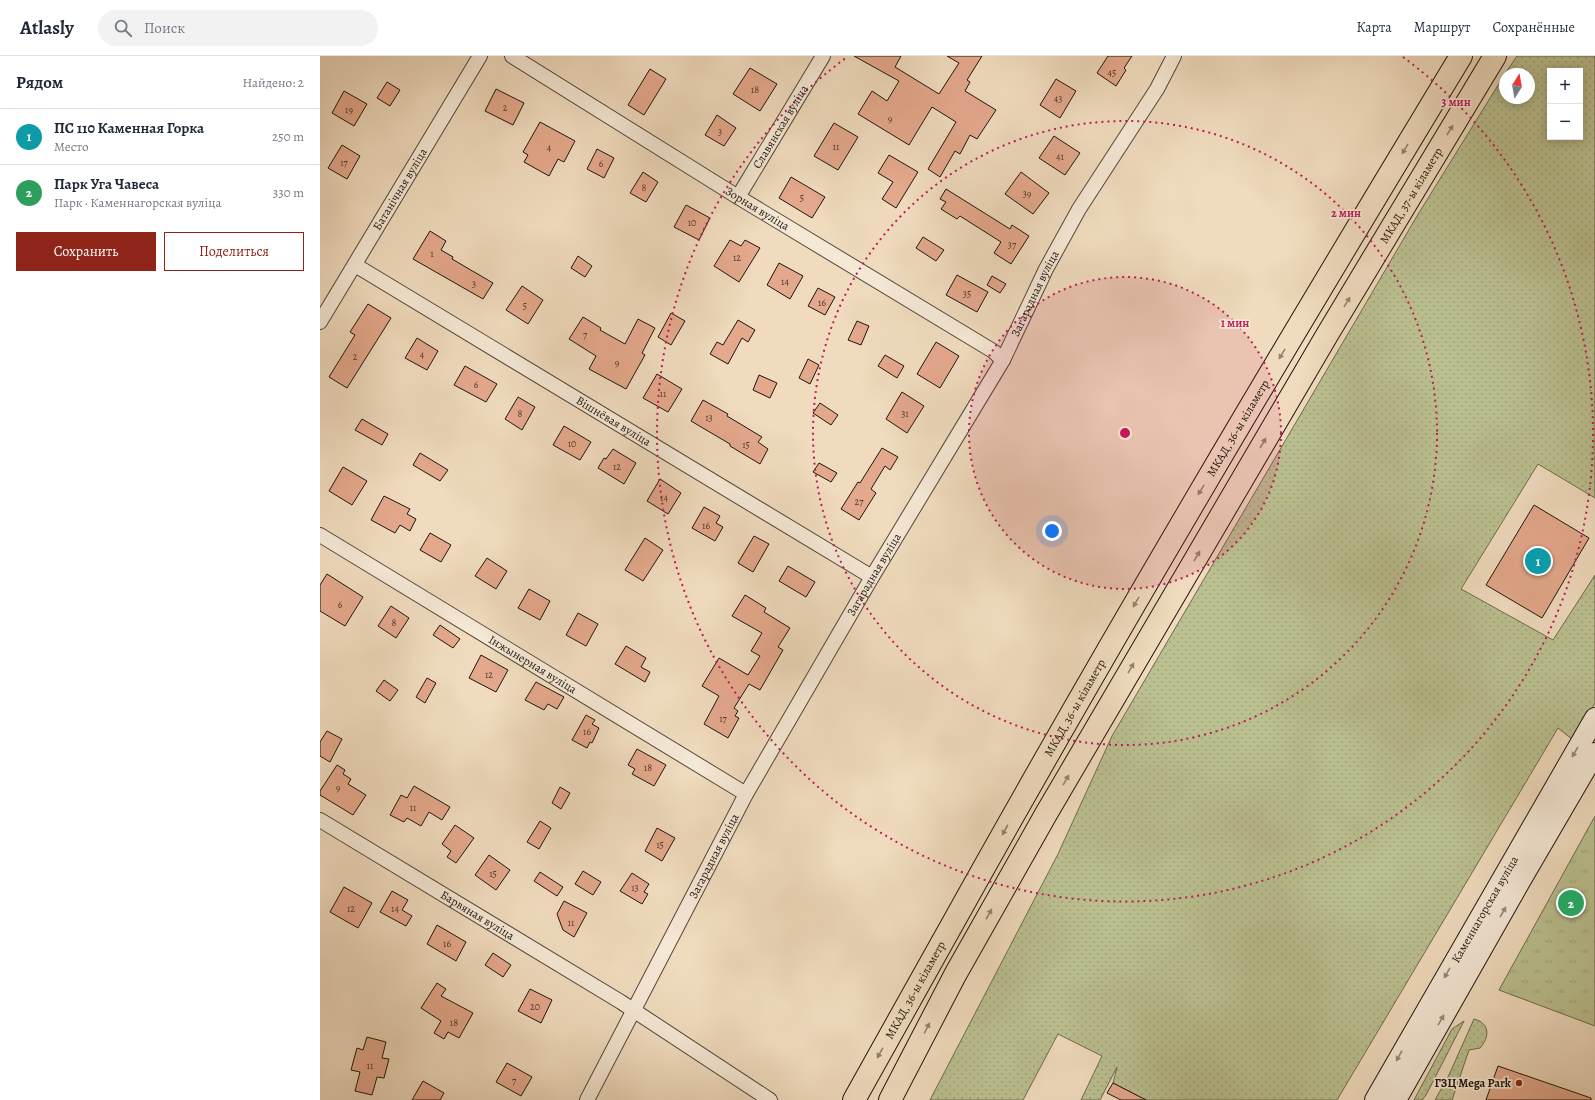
<!DOCTYPE html>
<html lang="ru">
<head>
<meta charset="utf-8">
<style>
  body { margin:0; font-family:Alegreya,serif; background:#f2f2f3; color:#1f2937 }
  .controls { position:absolute; right:12px; top:12px; display:grid; overflow:hidden; border-radius:0px; box-shadow:0 2px 10px #0003 }
  .controls button { width:36px; height:36px; display:grid; place-items:center; padding:0; border:0; border-bottom:1px solid #e0e1e3; background:#fff; color:#1f2937; font:20px sans-serif }
  .compass { position:absolute; left:1179px; top:12px; width:36px; height:36px; border-radius:50%; background:#fff; box-shadow:0 2px 10px #0003; rotate:11deg }
  .you { position:absolute; left:732px; top:475px; width:14px; height:14px; margin:-10px; border:3px solid #fff; border-radius:50%; background:#1a73e8; box-shadow:0 0 0 6px #1a73e833 }
  .badge { display:grid; place-items:center; width:26px; height:26px; border-radius:50%; background:#8f2418; color:#fff; font-size:13px; font-weight:700 }
  .pin { position:absolute; translate:-50% -50%; border:2px solid #fff; box-shadow:0 1px 4px #0006 }
  .list { margin:0; padding:0; list-style:none }
  h2 { display:flex; justify-content:space-between; align-items:center; height:52px; margin:0; padding:0 16px; font-size:17px }
  h2 small { font-size:13px; font-weight:400; color:#747a83 }
  .list li { display:grid; grid-template-columns:26px 1fr auto; gap:12px; align-items:center; box-sizing:border-box; height:56px; padding:0 16px; border-top:1px solid #e0e1e3 }
  .list b { display:block; font-size:15px; white-space:nowrap }
  .list p { margin:0; font-size:13px; white-space:nowrap; color:#747a83 }
  .list em { font-size:13px; font-style:normal; color:#747a83 }
  .actions { display:flex; gap:8px; padding:12px 16px }
  .actions a { flex:1; padding:9px 0; border:1px solid #8f2418; border-radius:0px; text-align:center; font-size:14px; color:#8f2418 }
  .actions .main { background:#8f2418; color:#fff }
  .icon { flex:none; width:22px; height:22px; fill:none; stroke:currentColor; stroke-width:2; stroke-linecap:round; stroke-linejoin:round }
  .map { position:relative; flex:none; width:1275px; height:1044px; overflow:hidden }
  header { display:flex; align-items:center; gap:24px; box-sizing:border-box; height:56px; padding:0 20px; background:#fff; border-bottom:1px solid #e0e1e3 }
  header strong { font-size:19px }
  nav { display:flex; gap:22px; margin-inline-start:auto; font-size:14px }
  .search { width:280px; height:36px; background:#f2f2f3; display:flex; align-items:center; gap:10px; box-sizing:border-box; padding:0 14px; border-radius:22px; color:#747a83; font-size:15px }
  main { display:flex }
  aside { flex:1; background:#fff }
  .map>svg:first-child { display:block }
  .grass { fill:url(#grass-dots); stroke:#6c6b4e; fill-rule:evenodd }
  .park { fill:url(#park-tufts); stroke:#6c6b4e }
  .building { fill:#e4a88c; stroke:#1e160d }
  .lines { fill:none; stroke-linecap:round; stroke-linejoin:round }
  .street-casing { stroke:#524739; stroke-width:16 }
  .secondary-casing { stroke:#1e160d; stroke-width:22 }
  .highway-casing { stroke:#1e160d; stroke-width:24 }
  .street { stroke:#f5e8d5; stroke-width:14 }
  .secondary { stroke:#f5e8d5; stroke-width:20 }
  .highway { stroke:#f0dbbe; stroke-width:22 }
  .oneway { fill:#92826e }
  .oneway2 { fill:#948a7b }
  .ring { fill:none; stroke:#c2185b; stroke-width:2; stroke-dasharray:2 4 }
  .poi-dot { fill:#8f2418; stroke:#f5e8d5; stroke-width:1.5 }
  .labels { text-anchor:middle; stroke-width:3.5; stroke-linejoin:round; paint-order:stroke }
  .number-label { font-size:10px; fill:#503a2d }
  .street-label { font-size:12px; fill:#1e160d; stroke:#f5e8d5 }
  .poi-label { font-size:12px; font-weight:bold; fill:#1e160d; stroke:#f5e8d5; text-anchor:end }
  .centre { fill:#c2185b; stroke:#f5e8d5; stroke-width:2 }
  .ring-label { font-size:12px; text-anchor:middle; font-weight:bold; fill:#c2185b; stroke:#f5e8d5; stroke-width:3.5; stroke-linejoin:round; paint-order:stroke }
</style>
</head>
<body>
<header>
<strong>Atlasly</strong>
<div class="search"><svg class="icon" aria-label="search" viewBox="0 0 24 24"><circle cx="10" cy="10" r="6"/><path d="M15 15l6 6"/></svg>Поиск</div>
<nav><a>Карта</a><a>Маршрут</a><a>Сохранённые</a></nav>
</header>
<main>
<aside>
<h2>Рядом<small>Найдено: 2</small></h2>
<ul class="list">
<li><span class="badge" style="background:#0f9aa8">1</span><div><b>ПС 110 Каменная Горка</b><p>Место</p></div><em>250 m</em></li>
<li><span class="badge" style="background:#2e9e5b">2</span><div><b>Парк Уга Чавеса</b><p>Парк · Каменнагорская вуліца</p></div><em>330 m</em></li>
</ul>
<div class="actions"><a class="main">Сохранить</a><a>Поделиться</a></div>
</aside>
<div class="map">
<svg width="1275" height="1044" viewBox="0 0 1275 1044">
  <defs>
    <pattern id="grass-dots" width="8" height="8" patternUnits="userSpaceOnUse"><rect width="8" height="8" fill="#bbc090"/><path d="M2 2h.1M6 6h.1" fill="none" stroke="#a0a47b" stroke-width="1.8" stroke-linecap="round"/></pattern>
    <pattern id="park-tufts" width="24" height="20" patternUnits="userSpaceOnUse"><rect width="24" height="20" fill="#bbc090"/><path d="M3 7l-1-3M5 7V3M7 7l1-3M15 17l-1-3M17 17v-4M19 17l1-3" fill="none" stroke="#a0a47b"/></pattern>
  </defs>
  <rect width="100%" height="100%" fill="#f0dbbe"/>
  <filter id="stains"><feTurbulence type="fractalNoise" baseFrequency=".005" numOctaves="4"/><feColorMatrix values="0 0 0 0 .2 0 0 0 0 .09 0 0 0 0 .02 0 0 0 .5 -.17"/></filter>
  <radialGradient id="worn" r=".72"><stop offset=".6" stop-color="#630" stop-opacity="0"/><stop offset="1" stop-color="#630" stop-opacity=".3"/></radialGradient>
  <!-- grass -->
  <path class="grass" d="M 1197,0 L 1275,0 L 1275,442 L 1218,408 L 1141,533 L 1233,584 L 1275,519 L 1275,647 L 1253,684 L 1238,672 L 1017,1044 L 826,1044 L 793,1027 L 797,1011 L 780,1044 L 761,1044 L 782,1000 L 738,978 L 703,1044 L 610,1044 L 738,798 L 792,680 L 1097,160 L 1185,18 L 1185,42 L 1209,42 L 1209,18 L 1185,18 ZM 1230,15 L 1260,15 L 1260,81 L 1230,81 Z
    M 1154,963 C 1170,967 1170,981 1160,992 L 1149,994 L 1132,1044 L 1115,1044 L 1129,1019 Z
    M 1144,965 L 1106,1039 L 1102,1044 L 1094,1044 L 1132,973 Z"/>
  <!-- park -->
  <path class="park" d="M 1275,760 L 1275,970 L 1179,934 Z"/>
  <!-- building -->
  <path class="building" d="M 534,0 L 581,0 L 575,11 L 619,38 L 639,7 L 627,0 L 662,0 L 647,24 L 650,26 L 645,35 L 676,54 L 657,83 L 650,79 L 640,98 L 635,95 L 620,121 L 608,113 L 636,66 L 612,51 L 589,89 L 538,58 L 552,35 L 567,45 L 579,25 Z
    M 788,0 L 812,0 L 804,12 L 806,14 L 796,30 L 777,17 Z
    M 430,12 L 457,28 L 440,55 L 413,38 Z
    M 330,13 L 346,23 L 324,59 L 308,49 Z
    M 736,23 L 756,35 L 740,62 L 720,49 Z
    M 67,26 L 80,34 L 70,50 L 57,42 Z
    M 176,33 L 204,47 L 193,69 L 165,55 Z
    M 24,35 L 47,48 L 34,70 L 12,57 Z
    M 397,59 L 416,72 L 404,90 L 385,79 Z
    M 220,66 L 255,85 L 244,106 L 238,103 L 229,120 L 204,106 L 208,99 L 203,96 Z
    M 514,67 L 538,81 L 518,114 L 494,100 Z
    M 734,80 L 760,97 L 745,119 L 719,102 Z
    M 22,89 L 40,100 L 27,123 L 8,112 Z
    M 277,93 L 294,102 L 284,122 L 267,113 Z
    M 569,99 L 598,116 L 576,152 L 562,143 L 573,126 L 558,117 Z
    M 323,116 L 338,126 L 326,146 L 310,137 Z
    M 701,116 L 729,137 L 713,158 L 685,138 Z
    M 471,121 L 505,141 L 492,162 L 459,142 Z
    M 626,133 L 690,173 L 692,169 L 709,180 L 691,208 L 674,197 L 681,186 L 640,160 L 637,163 L 621,153 L 626,146 L 620,143 Z
    M 366,149 L 390,162 L 379,184 L 354,171 Z
    M 110,175 L 126,185 L 121,194 L 133,201 L 132,203 L 173,227 L 163,243 L 93,203 Z
    M 603,181 L 624,194 L 616,205 L 596,192 Z
    M 410,184 L 421,190 L 425,184 L 440,192 L 419,226 L 394,210 Z
    M 258,200 L 272,210 L 265,221 L 251,212 Z
    M 459,207 L 483,220 L 470,243 L 447,229 Z
    M 637,219 L 668,236 L 657,256 L 626,239 Z
    M 672,220 L 686,228 L 680,237 L 667,229 Z
    M 202,230 L 223,244 L 208,268 L 186,254 Z
    M 498,232 L 515,241 L 505,259 L 488,250 Z
    M 48,248 L 71,262 L 27,332 L 9,321 L 35,279 L 30,276 Z
    M 351,257 L 365,265 L 351,289 L 338,281 Z
    M 263,261 L 281,272 L 280,274 L 305,288 L 318,263 L 335,272 L 322,297 L 325,299 L 306,333 L 269,313 L 276,300 L 249,283 Z
    M 418,264 L 435,274 L 428,286 L 422,282 L 408,308 L 390,298 L 397,286 L 403,289 Z
    M 537,265 L 549,270 L 541,289 L 528,284 Z
    M 97,282 L 118,295 L 107,314 L 85,302 Z
    M 616,286 L 639,300 L 620,332 L 597,318 Z
    M 565,299 L 584,310 L 577,322 L 558,310 Z
    M 488,303 L 499,309 L 490,328 L 479,322 Z
    M 145,310 L 177,328 L 166,346 L 134,329 Z
    M 337,318 L 362,333 L 348,356 L 323,342 Z
    M 439,319 L 457,327 L 450,342 L 433,334 Z
    M 582,336 L 604,350 L 587,377 L 566,363 Z
    M 198,341 L 215,351 L 202,374 L 185,363 Z
    M 383,344 L 408,358 L 407,360 L 442,381 L 438,386 L 448,393 L 440,408 L 410,390 L 410,388 L 371,365 Z
    M 500,347 L 518,359 L 511,369 L 493,357 Z
    M 42,363 L 68,378 L 62,389 L 35,374 Z
    M 244,370 L 271,386 L 260,404 L 233,389 Z
    M 562,392 L 578,401 L 570,414 L 565,410 L 551,433 L 556,437 L 539,464 L 521,453 L 538,426 L 540,427 Z
    M 293,393 L 316,407 L 304,428 L 278,412 L 284,402 L 286,403 Z
    M 100,397 L 128,414 L 120,425 L 93,409 Z
    M 499,407 L 517,417 L 511,426 L 493,416 Z
    M 23,411 L 47,425 L 32,449 L 9,435 Z
    M 340,423 L 361,437 L 348,458 L 327,445 Z
    M 64,440 L 90,453 L 87,458 L 96,463 L 90,475 L 80,469 L 75,477 L 51,464 Z
    M 1214,449 L 1269,482 L 1222,562 L 1166,529 Z
    M 384,451 L 400,460 L 396,467 L 403,471 L 395,485 L 372,472 Z
    M 110,477 L 131,489 L 121,506 L 100,494 Z
    M 434,480 L 449,488 L 433,516 L 418,507 Z
    M 325,482 L 343,494 L 323,525 L 305,514 Z
    M 167,502 L 187,515 L 176,533 L 155,520 Z
    M 468,510 L 495,526 L 486,541 L 459,525 Z
    M 7,518 L 43,541 L 25,570 L 0,555 L 0,529 Z
    M 209,533 L 230,545 L 220,564 L 198,552 Z
    M 425,539 L 446,552 L 444,556 L 470,572 L 458,591 L 463,594 L 440,634 L 429,628 L 414,652 L 418,655 L 415,660 L 419,662 L 408,682 L 384,668 L 399,640 L 382,630 L 399,602 L 428,619 L 440,600 L 431,595 L 442,577 L 412,560 Z
    M 71,550 L 89,562 L 76,582 L 58,570 Z
    M 258,557 L 278,568 L 266,590 L 246,579 Z
    M 120,569 L 140,583 L 133,592 L 113,579 Z
    M 306,590 L 326,602 L 321,611 L 330,616 L 325,626 L 295,608 Z
    M 161,599 L 188,614 L 176,636 L 149,622 Z
    M 107,622 L 116,627 L 105,647 L 96,641 Z
    M 64,624 L 78,634 L 70,645 L 56,635 Z
    M 216,626 L 244,641 L 237,653 L 228,648 L 224,654 L 205,644 Z
    M 266,659 L 275,664 L 272,668 L 279,672 L 272,687 L 270,686 L 267,692 L 252,684 Z
    M 7,675 L 22,683 L 10,706 L 0,700 L 0,686 Z
    M 317,693 L 346,709 L 334,730 L 312,718 L 315,713 L 308,709 Z
    M 17,709 L 25,714 L 23,718 L 31,723 L 28,728 L 46,739 L 33,759 L 0,739 L 0,735 Z
    M 94,730 L 130,751 L 122,764 L 109,756 L 101,770 L 87,762 L 84,766 L 70,759 L 81,739 L 87,742 Z
    M 240,731 L 250,737 L 241,753 L 232,747 Z
    M 220,765 L 231,772 L 219,793 L 207,786 Z
    M 135,769 L 154,782 L 136,807 L 127,801 L 131,795 L 122,788 Z
    M 337,772 L 355,782 L 342,805 L 325,795 Z
    M 169,799 L 190,814 L 176,834 L 155,819 Z
    M 263,815 L 281,826 L 273,839 L 255,828 Z
    M 220,816 L 243,831 L 237,840 L 214,825 Z
    M 312,817 L 329,828 L 324,836 L 328,838 L 322,848 L 300,835 Z
    M 24,831 L 52,847 L 38,872 L 10,856 Z
    M 72,835 L 88,844 L 82,854 L 92,860 L 86,870 L 60,856 Z
    M 244,845 L 267,857 L 254,881 L 243,874 L 237,858 Z
    M 117,869 L 146,886 L 136,905 L 107,888 Z
    M 173,897 L 191,909 L 183,921 L 165,909 Z
    M 117,927 L 126,933 L 121,940 L 153,957 L 139,982 L 128,976 L 124,983 L 114,977 L 121,965 L 101,952 Z
    M 210,933 L 232,944 L 221,967 L 198,955 Z
    M 47,981 L 66,986 L 62,1002 L 69,1003 L 64,1022 L 57,1021 L 52,1039 L 35,1035 L 40,1016 L 31,1014 L 37,992 L 43,994 Z
    M 187,1007 L 212,1021 L 201,1040 L 176,1026 Z
    M 1178,1010 L 1271,1042 L 1271,1044 L 1166,1044 Z
    M 103,1025 L 124,1037 L 120,1044 L 92,1044 Z
    M 793,1027 L 826,1044 L 801,1044 L 787,1037 Z"/>
  <g class="lines">
    <defs>
      <g id="street">
        <path id="s1" d="M 192,0 L 418,141 L 673,295 L 683,304"/>
        <path id="s2" d="M 418,141 L 503,0"/>
        <path id="s3" d="M 35,209 L 552,521"/>
        <path id="s4" d="M 0,266 L 160,0"/>
        <path id="s5" d="M 0,479 L 426,738"/>
        <path id="s6" d="M 0,764 L 301,946 L 450,1044"/>
        <path id="s7" d="M 267,1044 L 426,738 L 552,521 L 683,304 L 726,213 L 759,153 L 837,33 L 854,0"/>
      </g>
      <g id="secondary">
        <path id="s8" d="M 1055,1044 L 1275,662"/>
        <path d="M 1076,1044 L 1202,822 L 1275,697"/>
      </g>
      <g id="highway">
        <path id="s9" d="M 534,1044 C 568,982 603,920 638,858 C 799,569 969,284 1141,0"/>
        <path id="s10" d="M 570,1044 L 635,919 L 726,758 L 1007,279 L 1175,0"/>
      </g>
    </defs>
    <!-- street casing -->
    <use href="#street" class="street-casing"/>
    <!-- secondary casing -->
    <use href="#secondary" class="secondary-casing"/>
    <!-- highway casing -->
    <use href="#highway" class="highway-casing"/>
    <!-- street -->
    <use href="#street" class="street"/>
    <!-- secondary -->
    <use href="#secondary" class="secondary"/>
    <!-- highway -->
    <use href="#highway" class="highway"/>
  </g>
  <!-- one-way arrows -->
  <defs><path id="oneway-solid" d="M-6-.8H1V-3.2L6.5 0L1 3.2V.8H-6Z"/></defs>
  <g class="oneway">
    <use href="#oneway-solid" transform="translate(1130 74) rotate(-59)"/>
    <use href="#oneway-solid" transform="translate(1085 93) rotate(121)"/>
    <use href="#oneway-solid" transform="translate(1027 246) rotate(-59)"/>
    <use href="#oneway-solid" transform="translate(962 298) rotate(121)"/>
    <use href="#oneway-solid" transform="translate(943 387) rotate(-60)"/>
    <use href="#oneway-solid" transform="translate(881 434) rotate(121)"/>
    <use href="#oneway-solid" transform="translate(877 500) rotate(-60)"/>
    <use href="#oneway-solid" transform="translate(816 546) rotate(120)"/>
    <use href="#oneway-solid" transform="translate(811 612) rotate(-60)"/>
    <use href="#oneway-solid" transform="translate(746 724) rotate(-60)"/>
    <use href="#oneway-solid" transform="translate(685 774) rotate(119)"/>
    <use href="#oneway-solid" transform="translate(669 858) rotate(-61)"/>
    <use href="#oneway-solid" transform="translate(607 972) rotate(-62)"/>
    <use href="#oneway-solid" transform="translate(560 997) rotate(119)"/>
  </g>
  <g class="oneway2">
    <use href="#oneway-solid" transform="translate(1255 696) rotate(120)"/>
    <use href="#oneway-solid" transform="translate(1183 856) rotate(-60)"/>
    <use href="#oneway-solid" transform="translate(1127 917) rotate(120)"/>
    <use href="#oneway-solid" transform="translate(1121 964) rotate(-60)"/>
    <use href="#oneway-solid" transform="translate(1079 1000) rotate(119)"/>
  </g>
  <!-- distance rings -->
  <circle cx="805" cy="377" r="156" fill="#c2185b" fill-opacity=".12"/>
  <g class="ring">
    <circle cx="805" cy="377" r="156"/>
    <circle cx="805" cy="377" r="312"/>
    <path d="M1083 1A468 468 0 1 1 527 1"/>
  </g>
  <!-- markers -->
  <circle class="poi-dot" cx="1199" cy="1027" r="4"/>
  <g class="labels">
    <!-- number labels -->
    <g class="number-label">
      <text x="792" y="20">45</text>
      <text x="435" y="37">18</text>
      <text x="738" y="46">43</text>
      <text x="185" y="55">2</text>
      <text x="29" y="57">19</text>
      <text x="570" y="66">9</text>
      <text x="400" y="79">3</text>
      <text x="516" y="94">11</text>
      <text x="229" y="95">4</text>
      <text x="740" y="104">41</text>
      <text x="24" y="110">17</text>
      <text x="281" y="111">6</text>
      <text x="324" y="135">8</text>
      <text x="707" y="141">39</text>
      <text x="482" y="145">5</text>
      <text x="372" y="170">10</text>
      <text x="692" y="192">37</text>
      <text x="112" y="201">1</text>
      <text x="417" y="205">12</text>
      <text x="465" y="229">14</text>
      <text x="154" y="231">3</text>
      <text x="647" y="241">35</text>
      <text x="502" y="250">16</text>
      <text x="205" y="253">5</text>
      <text x="265" y="282">7</text>
      <text x="102" y="302">4</text>
      <text x="35" y="304">2</text>
      <text x="297" y="310">9</text>
      <text x="156" y="332">6</text>
      <text x="343" y="341">11</text>
      <text x="200" y="361">8</text>
      <text x="585" y="361">31</text>
      <text x="389" y="365">13</text>
      <text x="252" y="391">10</text>
      <text x="426" y="392">15</text>
      <text x="297" y="414">12</text>
      <text x="344" y="445">14</text>
      <text x="539" y="449">27</text>
      <text x="386" y="473">16</text>
      <text x="20" y="552">6</text>
      <text x="74" y="570">8</text>
      <text x="169" y="622">12</text>
      <text x="403" y="666">17</text>
      <text x="267" y="679">16</text>
      <text x="328" y="715">18</text>
      <text x="18" y="735">9</text>
      <text x="93" y="755">11</text>
      <text x="340" y="792">15</text>
      <text x="173" y="821">15</text>
      <text x="315" y="835">13</text>
      <text x="31" y="856">12</text>
      <text x="75" y="856">14</text>
      <text x="251" y="870">11</text>
      <text x="127" y="891">16</text>
      <text x="215" y="954">20</text>
      <text x="134" y="970">18</text>
      <text x="50" y="1013">11</text>
      <text x="194" y="1028">7</text>
    </g>
    <!-- street labels -->
    <g class="street-label">
      <text dy="4" stroke="none"><textPath href="#s2" startOffset="82">Славянская вуліца</textPath></text>
      <text dy="4" stroke="none"><textPath href="#s4" startOffset="155">Батанічная вуліца</textPath></text>
      <text dy="4" stroke="none"><textPath href="#s10" startOffset="1044">МКАД, 37-ы кіламетр</textPath></text>
      <text dy="4" stroke="none"><textPath href="#s1" startOffset="289">Зорная вуліца</textPath></text>
      <text dy="4" stroke="none"><textPath href="#s7" startOffset="923">Загарадная вуліца</textPath></text>
      <text dy="4" stroke="none"><textPath href="#s3" startOffset="302">Вішнёвая вуліца</textPath></text>
      <text dy="4" stroke="none"><textPath href="#s9" startOffset="774">МКАД, 36-ы кіламетр</textPath></text>
      <text dy="4" stroke="none"><textPath href="#s7" startOffset="599">Загарадная вуліца</textPath></text>
      <text dy="4" stroke="none"><textPath href="#s5" startOffset="249">Інжынерная вуліца</textPath></text>
      <text dy="4" stroke="none"><textPath href="#s9" startOffset="450">МКАД, 36-ы кіламетр</textPath></text>
      <text dy="4" stroke="none"><textPath href="#s7" startOffset="275">Загарадная вуліца</textPath></text>
      <text dy="4" stroke="none"><textPath href="#s8" startOffset="220">Каменнагорская вуліца</textPath></text>
      <text dy="4" stroke="none"><textPath href="#s6" startOffset="184">Барвяная вуліца</textPath></text>
      <text dy="4" stroke="none"><textPath href="#s9" startOffset="126">МКАД, 36-ы кіламетр</textPath></text>
    </g>
    <!-- poi labels -->
    <g class="poi-label">
      <text x="1191" y="1031">ГЗЦ Mega Park</text>
    </g>
  </g>
  <circle cx="805" cy="377" r="6" class="centre"/>
  <g class="ring-label">
    <text x="1136" y="50">3 мин</text>
    <text x="1026" y="161">2 мин</text>
    <text x="915" y="271">1 мин</text>
  </g>
  <rect width="100%" height="100%" filter="url(#stains)"/>
  <rect width="100%" height="100%" fill="url(#worn)"/>
</svg>
<div class="controls">
<button>+</button>
<button>−</button>
</div>
<svg class="compass" viewBox="-18 -18 36 36"><path d="M0-13l5 13h-10z" fill="#e53935"/><path d="M0 13l5-13h-10z" fill="#747a83"/></svg>
<div class="you"></div>
<div class="pin badge" style="left:1218px;top:505px;background:#0f9aa8">1</div>
<div class="pin badge" style="left:1251px;top:847px;background:#2e9e5b">2</div>
</div>
</main>
</body>
</html>
